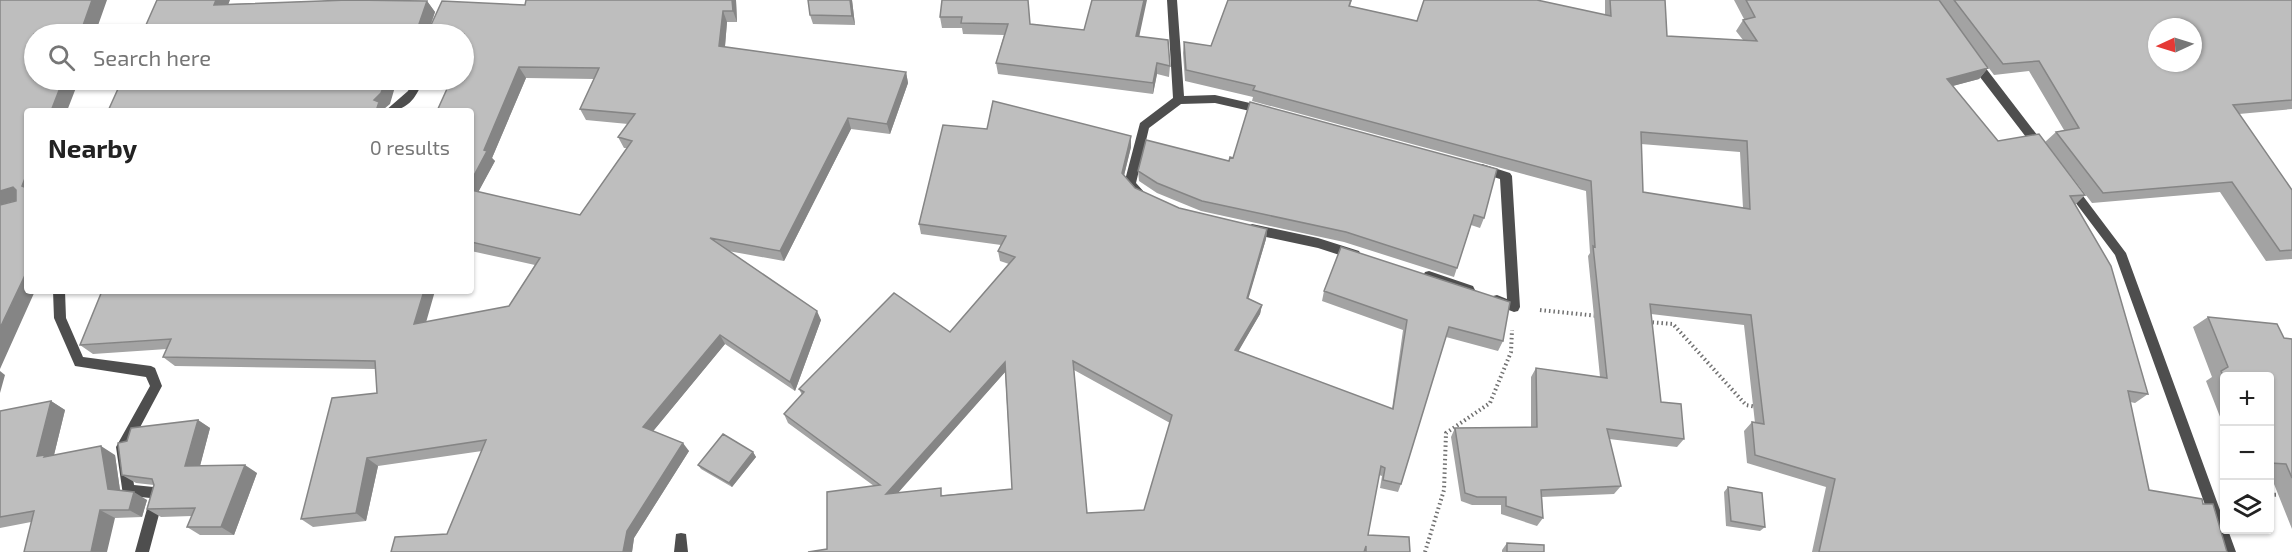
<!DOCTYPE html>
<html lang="en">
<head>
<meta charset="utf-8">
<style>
  body { margin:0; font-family:"Exo 2",sans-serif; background:#f6f6f6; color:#222 }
  .controls { position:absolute; right:18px; bottom:18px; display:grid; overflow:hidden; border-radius:6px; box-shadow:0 2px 4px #0004 }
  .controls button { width:54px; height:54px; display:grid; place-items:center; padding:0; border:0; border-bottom:2px solid #e0e0e0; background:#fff; color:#222; font:30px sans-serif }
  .compass { position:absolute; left:2148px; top:18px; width:54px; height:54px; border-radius:50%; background:#fff; box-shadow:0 2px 4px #0004; rotate:266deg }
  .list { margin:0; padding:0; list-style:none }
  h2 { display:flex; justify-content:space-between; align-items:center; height:78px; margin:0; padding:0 24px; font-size:26px }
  h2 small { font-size:20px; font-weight:400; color:#767676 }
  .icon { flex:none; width:33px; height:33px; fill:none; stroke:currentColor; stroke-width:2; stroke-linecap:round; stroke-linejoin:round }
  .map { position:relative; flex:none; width:2292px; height:552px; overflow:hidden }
  .search { position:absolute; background:#fff; box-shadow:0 2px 4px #0004; left:24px; top:24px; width:450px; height:66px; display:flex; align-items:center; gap:15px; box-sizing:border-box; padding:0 21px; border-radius:33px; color:#767676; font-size:22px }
  .panel { position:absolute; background:#fff; box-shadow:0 2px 4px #0004; left:24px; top:108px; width:450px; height:186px; border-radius:6px }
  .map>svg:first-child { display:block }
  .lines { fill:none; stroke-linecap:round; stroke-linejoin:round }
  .path { stroke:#707070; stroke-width:4; stroke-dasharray:1.5 3; stroke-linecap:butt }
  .minor { fill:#4e4e4e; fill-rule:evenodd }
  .wall { fill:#a3a3a3; fill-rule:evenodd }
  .shaded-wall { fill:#858585 }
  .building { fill:#bebebe; stroke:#858585; stroke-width:1.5; fill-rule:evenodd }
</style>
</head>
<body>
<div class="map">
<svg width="2292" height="552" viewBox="0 0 2292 552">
  <rect width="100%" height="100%" fill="#fff"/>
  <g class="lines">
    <!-- path -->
    <path class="path" d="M 1540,310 L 1598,316
      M 1648,322 L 1673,324 L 1746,405 L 1757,407
      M 2270,495 L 2292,494
      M 1425,552 L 1444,490 L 1446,433 L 1490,403 L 1511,352 L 1512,330"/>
    <!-- minor -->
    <path class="minor" d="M 1167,0 L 1177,0 L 1184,96 L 1215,95 L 1263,106 L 1269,110 L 1263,114 L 1215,103 L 1181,104 L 1149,128 L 1136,183 L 1145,193 L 1143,196 C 1135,199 1128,191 1124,184 L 1140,123 L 1173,98 Z
      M 1974,57 L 1978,58 L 2044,144 L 2046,147 L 2044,150 L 2036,150 L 1970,64 L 1969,61 Z
      M 413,80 L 423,80 C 416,99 407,111 385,111 L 408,91 Z
      M 1482,164 L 1510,173 L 1512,176 L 1520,307 L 1518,311 L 1514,312 L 1493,304 L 1491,300 L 1493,296 L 1497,295 L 1507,299 L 1500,179 L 1478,172 L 1476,169 Z
      M 2070,182 L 2074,184 L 2126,253 L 2224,521 L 2224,530 L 2228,530 L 2236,552 L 2222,552 L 2115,255 L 2066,190 L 2064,187 L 2066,184 Z
      M 1252,224 L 1318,238 L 1359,251 L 1361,255 L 1359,259 L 1355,260 L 1318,248 L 1252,234 L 1248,232 L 1246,229 L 1248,226 Z
      M 1429,271 L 1473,286 L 1475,290 L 1473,294 L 1469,295 L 1425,280 L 1423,276 L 1425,272 Z
      M 53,291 L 65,291 L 66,318 L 83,357 L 151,366 L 155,368 L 162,386 L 129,448 L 134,485 L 163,488 L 165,492 L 149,552 L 135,552 L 150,498 L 123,495 L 116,447 L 150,386 L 146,377 L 75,366 L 54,318 Z
      M 681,533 L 686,534 L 688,552 L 674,552 L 676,534 Z"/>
  </g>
  <!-- wall -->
  <path class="wall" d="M 348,0 L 427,1 L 435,12 L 431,25 L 525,5 L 736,0 L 737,22 L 727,22 L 725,47 L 906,72 L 908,83 L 890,134 L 851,129 L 784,261 L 728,251 L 821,320 L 795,391 L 725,344 L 653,431 L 689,451 L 634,538 L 632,552 L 391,552 L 447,534 L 482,451 L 378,466 L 366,521 L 313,527 L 301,519 L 377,393 L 376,369 L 175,366 L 163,357 L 167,349 L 93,354 L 80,345 L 427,322 L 509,306 L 535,265 L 471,251 L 471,111 L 464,80 L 464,34 L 229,4 ZM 526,78 L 594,79 L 580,109 L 586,120 L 628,124 L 618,137 L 624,148 L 627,148 L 580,215 L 478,192 L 495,161 L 492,158 Z
    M 852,0 L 855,25 L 813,24 L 810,15 Z
    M 942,0 L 1031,24 L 1139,36 L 1170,66 L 1169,77 L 1157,74 L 1153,94 L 998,74 L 996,63 L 1004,35 L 963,34 L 962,28 L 942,28 L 940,17 Z
    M 1228,0 L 1352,0 L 1350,6 L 1417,21 L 1605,15 L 1605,0 L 1665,0 L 1667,36 L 1743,40 L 1736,31 L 1743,20 L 1744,19 L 1734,0 L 2292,0 L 2292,109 L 2239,114 L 2292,190 L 2292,259 L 2266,261 L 2220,192 L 2092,203 L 2045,142 L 2056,132 L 2064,130 L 2029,71 L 1994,75 L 1988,67 L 1988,68 L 1979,79 L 1952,86 L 1998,141 L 2085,195 L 2075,205 L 2148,394 L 2135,403 L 2130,402 L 2149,490 L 2203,504 L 2227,552 L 1812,552 L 1826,487 L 1747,463 L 1744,431 L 1752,422 L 1755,423 L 1744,325 L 1651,314 L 1661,402 L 1684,439 L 1677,447 L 1609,439 L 1621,486 L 1614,494 L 1542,497 L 1543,518 L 1537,526 L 1501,514 L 1501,505 L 1472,505 L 1461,501 L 1451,437 L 1455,428 L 1531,427 L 1531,377 L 1536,368 L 1600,377 L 1588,256 L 1590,253 L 1586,191 L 1252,101 L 1253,97 L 1185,81 L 1183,53 L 1184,42 L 1211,46 ZM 1641,144 L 1740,152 L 1743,208 L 1643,192 Z
    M 1250,102 L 1484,218 L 1480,228 L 1471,225 L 1454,277 L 1344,242 L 1201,211 L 1157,193 L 1139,181 L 1138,171 L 1229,161 L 1233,158 Z
    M 987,129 L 1131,136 L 1131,147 L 1124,176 L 1135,188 L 1179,208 L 1267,229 L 1266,239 L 1248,298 L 1262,305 L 1260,314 L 1238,351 L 1392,409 L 1403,330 L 1322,301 L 1324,291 L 1503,341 L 1498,351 L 1446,337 L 1401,484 L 1398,492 L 1380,488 L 1382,476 L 1379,475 L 1368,535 L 1410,552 L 808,552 L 827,549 L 874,486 L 788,423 L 784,414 L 802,395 L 799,389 L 950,332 L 1009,264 L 1000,261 L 998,251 L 1001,245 L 921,234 L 919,224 ZM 1074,370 L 1170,423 L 1144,510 L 1087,513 ZM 1005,372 L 1012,489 L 944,495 L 898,492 Z
    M 2208,317 L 2284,338 L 2292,339 L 2292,529 L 2270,474 L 2270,376 L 2224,376 L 2224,427 L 2206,381 L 2212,377 L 2193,327 Z
    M 51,401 L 65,410 L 54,455 L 115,455 L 120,490 L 147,500 L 142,517 L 115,518 L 31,522 L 0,528 L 0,411 Z
    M 198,420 L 210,428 L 200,465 L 257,473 L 234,535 L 200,535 L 187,527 L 192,516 L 161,517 L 147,509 L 154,485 L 136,483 L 122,475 L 127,441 Z
    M 753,452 L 756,457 L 732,487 L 701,469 L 698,465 Z
    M 1728,487 L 1765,527 L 1760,531 L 1726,526 L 1724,492 Z
    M 1507,543 L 1544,552 L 1502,552 L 1502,550 Z"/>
  <!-- shaded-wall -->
  <path class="shaded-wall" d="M 92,0 L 107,0 L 95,34 L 80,34 Z
    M 216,0 L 230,0 L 224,16 L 214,5 Z
    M 732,0 L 736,0 L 737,22 L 733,11 Z
    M 850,0 L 852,0 L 855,25 L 852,16 Z
    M 1144,0 L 1147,0 L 1137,47 L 1136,36 Z
    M 427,1 L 435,12 L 427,34 L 419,24 Z
    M 723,11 L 727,22 L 724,57 L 719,46 Z
    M 1157,63 L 1157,74 L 1153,94 L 1153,83 Z
    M 519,67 L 526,78 L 492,158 L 495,161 L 474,200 L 471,196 L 471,181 Z
    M 1988,68 L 1979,79 L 1938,90 L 1947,79 Z
    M 906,72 L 908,83 L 890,134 L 887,124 Z
    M 63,80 L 79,80 L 67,111 L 51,111 Z
    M 386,80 L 397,80 L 390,104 L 384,109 L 385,111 L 376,111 L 374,100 Z
    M 848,118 L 851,129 L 784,261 L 780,251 Z
    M 1131,136 L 1131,147 L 1122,183 L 1122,173 Z
    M 27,173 L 27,190 L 22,186 Z
    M 13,187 L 26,198 L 0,205 L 0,191 Z
    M 1267,229 L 1266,239 L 1246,307 L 1247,298 Z
    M 27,271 L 27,291 L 35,291 L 0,369 L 0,328 Z
    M 424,291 L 435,291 L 423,333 L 414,324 Z
    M 1262,305 L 1260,314 L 1234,359 L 1235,350 Z
    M 817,311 L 821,320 L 795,391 L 790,382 Z
    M 720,335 L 725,344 L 650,435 L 643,427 Z
    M 1005,362 L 1006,371 L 890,502 L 886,494 Z
    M 0,371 L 5,375 L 0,393 Z
    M 51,401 L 65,410 L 53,459 L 37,456 Z
    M 198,420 L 210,428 L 198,474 L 185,466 Z
    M 683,443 L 689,451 L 634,538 L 632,552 L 623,552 L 627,531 Z
    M 101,446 L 115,455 L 121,497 L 108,489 Z
    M 753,452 L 756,457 L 732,487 L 729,483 Z
    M 367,458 L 378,466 L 366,521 L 356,513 Z
    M 245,465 L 257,473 L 234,535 L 221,527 Z
    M 134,492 L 147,500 L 142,517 L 129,510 Z
    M 100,510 L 115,518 L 107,552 L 91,552 Z"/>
  <!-- building -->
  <path class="building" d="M 0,0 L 92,0 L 80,34 L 34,34 L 34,80 L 63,80 L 51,111 L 27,111 L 27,173 L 22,186 L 27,188 L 27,271 L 0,328 L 0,205 L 16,201 L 16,190 L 13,187 L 0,191 Z
    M 157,0 L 216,0 L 214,5 L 348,0 L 427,1 L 419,24 L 431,25 L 442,1 L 525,5 L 526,0 L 732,0 L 733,11 L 723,11 L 719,46 L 906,72 L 887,124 L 848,118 L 780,251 L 710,238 L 817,311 L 790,382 L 720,335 L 643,427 L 683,443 L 627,531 L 623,552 L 391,552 L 395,537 L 447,534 L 486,440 L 367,458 L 356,513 L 301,519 L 332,398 L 377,393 L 375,361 L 163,357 L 171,339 L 80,345 L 102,291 L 348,291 L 354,293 L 355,291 L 424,291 L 414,324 L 509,306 L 540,258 L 471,242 L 471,190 L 580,215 L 632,141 L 618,137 L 635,114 L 580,109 L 599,68 L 519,67 L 484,150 L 487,151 L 471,181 L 471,111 L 437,111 L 451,80 L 464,80 L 464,52 L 465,49 L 464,49 L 464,34 L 142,34 Z
    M 808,0 L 850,0 L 852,16 L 810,15 Z
    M 942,0 L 1028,0 L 1030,24 L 1084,30 L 1092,0 L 1144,0 L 1136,36 L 1168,40 L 1170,66 L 1157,63 L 1153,83 L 996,63 L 1008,24 L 961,23 L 962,17 L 940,17 Z
    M 1228,0 L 1351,0 L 1349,6 L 1417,21 L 1424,0 L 1537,0 L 1611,16 L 1610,0 L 1665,0 L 1667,36 L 1757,41 L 1743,20 L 1755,17 L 1746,0 L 1939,0 L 1988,68 L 1947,79 L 1998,141 L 2039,134 L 2085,195 L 2070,196 L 2111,266 L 2148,394 L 2128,391 L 2149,490 L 2202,499 L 2203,504 L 2213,504 L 2227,552 L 1819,552 L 1835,479 L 1755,455 L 1752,422 L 1764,424 L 1751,315 L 1650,304 L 1661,402 L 1681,404 L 1684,439 L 1607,429 L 1621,486 L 1541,490 L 1543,518 L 1506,506 L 1506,497 L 1477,497 L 1465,493 L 1455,428 L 1537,427 L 1536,368 L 1607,378 L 1593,246 L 1595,247 L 1591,181 L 1253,90 L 1255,86 L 1186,70 L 1184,42 L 1211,46 ZM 1641,132 L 1747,141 L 1750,209 L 1643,192 Z
    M 1954,0 L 2292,0 L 2292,100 L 2233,105 L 2292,190 L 2292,250 L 2280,251 L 2232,182 L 2103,193 L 2056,132 L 2079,128 L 2039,61 L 2003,64 ZM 2157,27 L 2193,27 L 2193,63 L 2157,63 Z
    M 122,80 L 386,80 L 381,93 L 374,100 L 379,102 L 376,111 L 108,111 Z
    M 993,101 L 1131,136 L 1122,173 L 1135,188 L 1179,208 L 1267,229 L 1247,298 L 1262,305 L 1235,350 L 1393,409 L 1407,320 L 1324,291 L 1341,247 L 1510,302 L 1503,341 L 1449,327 L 1401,484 L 1383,480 L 1385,468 L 1381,466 L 1368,535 L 1409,537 L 1410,552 L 1366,552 L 1366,546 L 1364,552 L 808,552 L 827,549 L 827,492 L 880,485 L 784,414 L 804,392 L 799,389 L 894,293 L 950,332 L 1015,257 L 998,251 L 1006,236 L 919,224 L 943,125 L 987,129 ZM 1073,361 L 1172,415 L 1144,510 L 1087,513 ZM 1005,362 L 1012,489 L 941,496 L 941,488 L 886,494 Z
    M 1250,102 L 1497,169 L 1484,218 L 1474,215 L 1457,268 L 1346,232 L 1202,201 L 1157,183 L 1138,171 L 1146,140 L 1229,161 L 1230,157 L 1233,158 Z
    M 2208,317 L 2277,324 L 2284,338 L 2292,339 L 2292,478 L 2286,464 L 2270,463 L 2270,376 L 2224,376 L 2224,378 L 2221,371 L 2228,367 Z
    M 51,401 L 37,456 L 45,455 L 44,457 L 101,446 L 108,489 L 134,492 L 129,510 L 100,510 L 91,552 L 24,552 L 34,511 L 0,517 L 0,411 Z
    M 198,420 L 185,466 L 245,465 L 221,527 L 187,527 L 195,508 L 147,509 L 154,485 L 152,479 L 122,475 L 118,443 L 127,441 L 131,428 Z
    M 723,434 L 753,452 L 729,483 L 698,465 Z
    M 1728,487 L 1762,493 L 1765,527 L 1731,521 Z
    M 1507,543 L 1544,545 L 1544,552 L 1507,552 Z"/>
</svg>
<div class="controls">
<button>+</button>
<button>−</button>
<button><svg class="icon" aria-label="layers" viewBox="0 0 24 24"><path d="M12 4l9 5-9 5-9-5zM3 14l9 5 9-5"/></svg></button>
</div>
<svg class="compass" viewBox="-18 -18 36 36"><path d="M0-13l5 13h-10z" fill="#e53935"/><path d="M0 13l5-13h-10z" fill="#767676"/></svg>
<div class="search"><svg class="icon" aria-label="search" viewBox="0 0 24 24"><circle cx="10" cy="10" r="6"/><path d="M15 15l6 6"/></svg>Search here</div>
<section class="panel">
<h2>Nearby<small>0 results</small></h2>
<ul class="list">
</ul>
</section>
</div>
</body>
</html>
